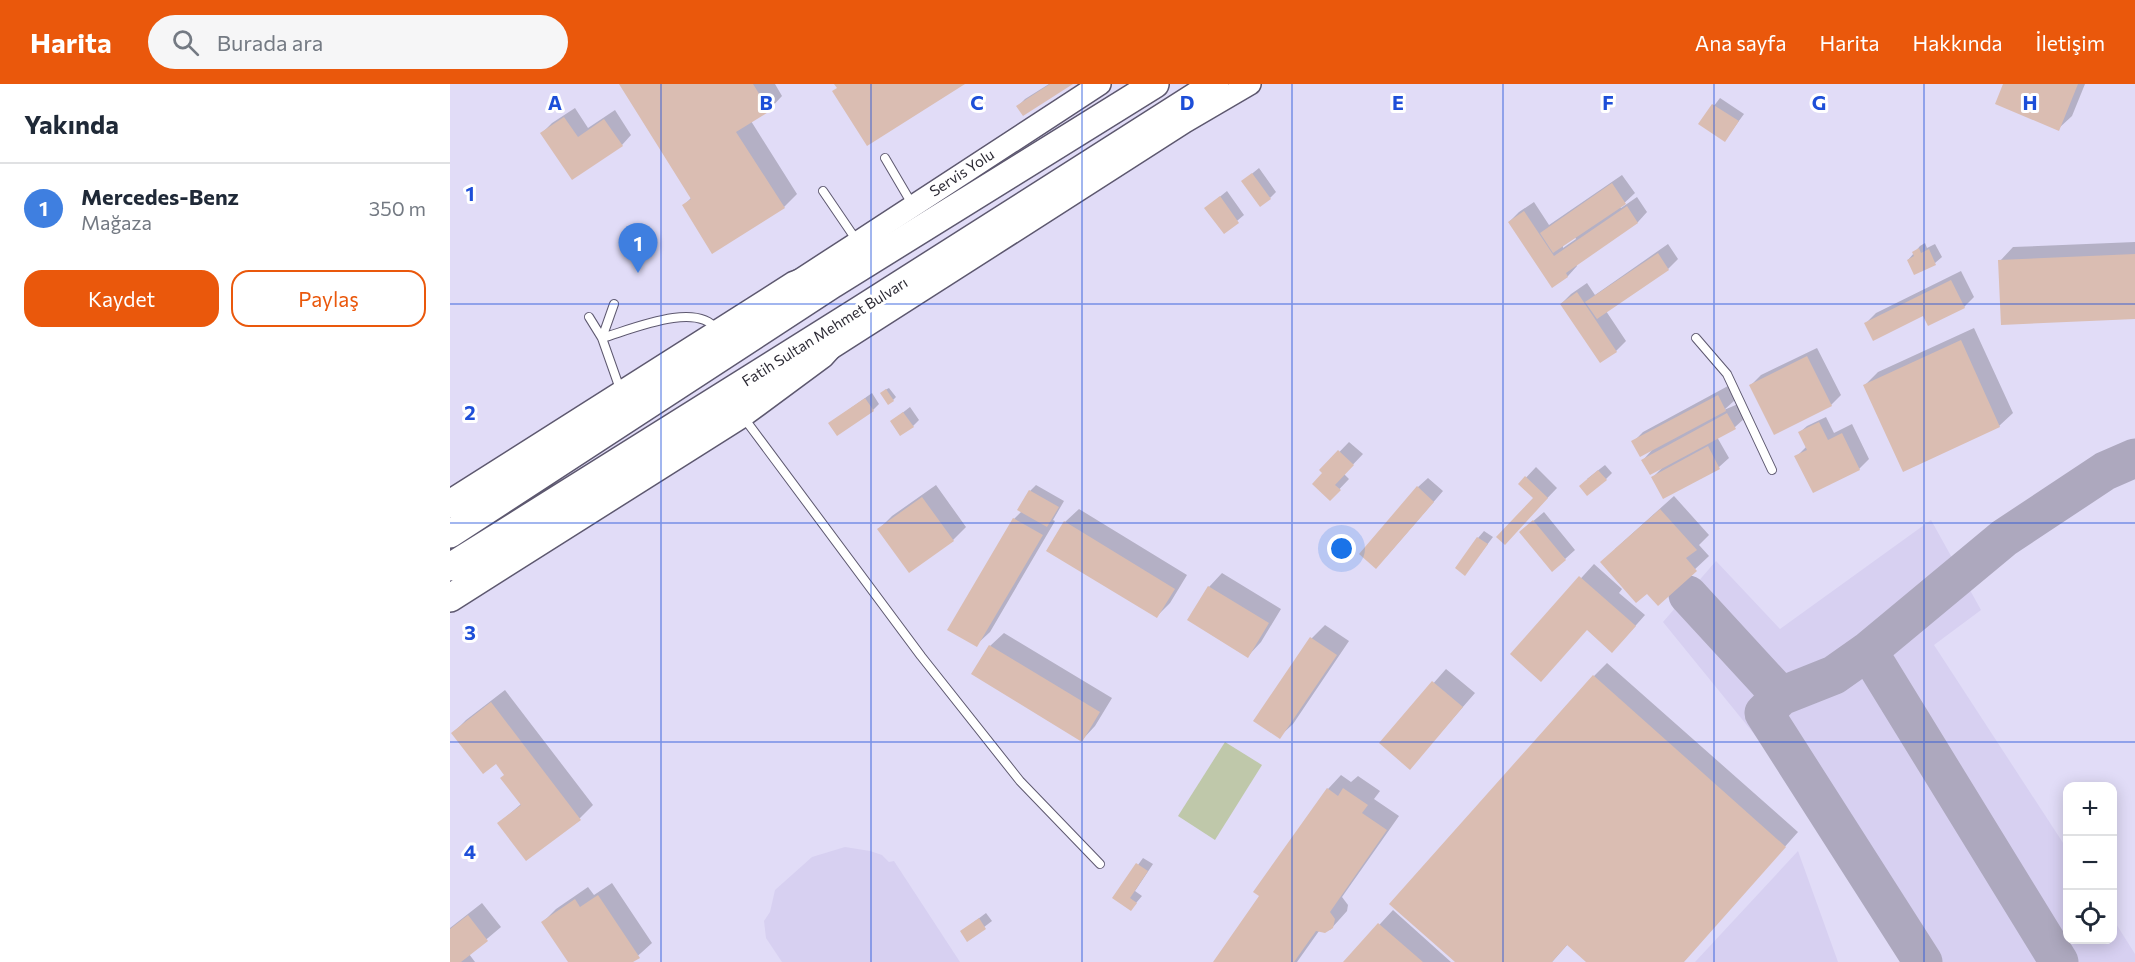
<!DOCTYPE html>
<html lang="tr">
<head>
<meta charset="utf-8">
<style>
  body { margin:0; font-family:Commissioner,sans-serif; background:#f6f6f7; color:#1f2937 }
  .controls { position:absolute; right:18px; bottom:18px; display:grid; overflow:hidden; border-radius:12px; box-shadow:0 3px 15px #0003 }
  .controls button { width:54px; height:54px; display:grid; place-items:center; padding:0; border:0; border-bottom:2px solid #e0e1e3; background:#fff; color:#1f2937; font:30px sans-serif }
  .you { position:absolute; left:892px; top:465px; width:21px; height:21px; margin:-15px; border:4px solid #fff; border-radius:50%; background:#1a73e8; box-shadow:0 0 0 9px #1a73e833 }
  .badge { display:grid; place-items:center; width:39px; height:39px; border-radius:50%; background:#ea580c; color:#fff; font-size:20px; font-weight:700 }
  .pin { position:absolute; translate:-50% -50px; filter:drop-shadow(0 2px 3px #0008) }
  .pin::after { content:''; position:absolute; top:32px; width:21px; height:18px; background:inherit; clip-path:polygon(0 0,100% 0,50% 100%) }
  .list { margin:0; padding:0; list-style:none }
  h2 { display:flex; justify-content:space-between; align-items:center; height:78px; margin:0; padding:0 24px; font-size:26px }
  h2 small { font-size:20px; font-weight:400; color:#747a83 }
  .list li { display:grid; grid-template-columns:39px 1fr auto; gap:18px; align-items:center; box-sizing:border-box; height:90px; padding:0 24px; border-top:2px solid #e0e1e3 }
  .list b { display:block; font-size:22px; white-space:nowrap }
  .list p { margin:0; font-size:20px; white-space:nowrap; color:#747a83 }
  .list em { font-size:20px; font-style:normal; color:#747a83 }
  .actions { display:flex; gap:12px; padding:18px 24px }
  .actions a { flex:1; padding:14px 0; border:2px solid #ea580c; border-radius:18px; text-align:center; font-size:21px; color:#ea580c }
  .actions .main { background:#ea580c; color:#fff }
  .icon { flex:none; width:33px; height:33px; fill:none; stroke:currentColor; stroke-width:2; stroke-linecap:round; stroke-linejoin:round }
  .map { position:relative; flex:none; width:1685px; height:878px; overflow:hidden }
  header { display:flex; align-items:center; gap:36px; box-sizing:border-box; height:84px; padding:0 30px; background:#ea580c; color:#fff }
  header strong { font-size:28px }
  nav { display:flex; gap:33px; margin-inline-start:auto; font-size:21px }
  .search { width:420px; height:54px; background:#f6f6f7; display:flex; align-items:center; gap:15px; box-sizing:border-box; padding:0 21px; border-radius:33px; color:#747a83; font-size:22px }
  main { display:flex }
  aside { flex:1; background:#fff }
  .map>svg:first-child { display:block }
  .built { fill:#d7d0f1 }
  .green { fill:#bfc8aa }
  .shadow { fill:#0003; fill-rule:evenodd }
  .lines { fill:none; stroke-linecap:round; stroke-linejoin:round }
  .taxiway { stroke:#ada8be; stroke-width:39 }
  .building { fill:#dabdb2 }
  .lane-casing { stroke:#5d586f; stroke-width:10 }
  .secondary-casing { stroke:#5d586f; stroke-width:24 }
  .highway-casing { stroke:#5d586f; stroke-width:30 }
  .lane { stroke:#fff; stroke-width:8 }
  .secondary { stroke:#fff; stroke-width:21 }
  .highway { stroke:#fff; stroke-width:27 }
  .grid { fill:none; stroke:#1d4ed8; stroke-width:1.5; stroke-opacity:0.55 }
  .labels { text-anchor:middle; stroke-width:6; stroke-linejoin:round; paint-order:stroke }
  .street-label { font-size:15px; fill:#2d2b35; stroke:#fff }
  .grid-label { font-size:20px; text-anchor:middle; font-weight:bold; fill:#1d4ed8; stroke:#fff; stroke-width:6; stroke-linejoin:round; paint-order:stroke }
</style>
</head>
<body>
<header>
<strong>Harita</strong>
<div class="search"><svg class="icon" aria-label="search" viewBox="0 0 24 24"><circle cx="10" cy="10" r="6"/><path d="M15 15l6 6"/></svg>Burada ara</div>
<nav><a>Ana sayfa</a><a>Harita</a><a>Hakkında</a><a>İletişim</a></nav>
</header>
<main>
<aside>
<h2>Yakında<small></small></h2>
<ul class="list">
<li><span class="badge" style="background:#3f7fe0">1</span><div><b>Mercedes-Benz</b><p>Mağaza</p></div><em>350 m</em></li>
</ul>
<div class="actions"><a class="main">Kaydet</a><a>Paylaş</a></div>
</aside>
<div class="map">
<svg width="1685" height="878" viewBox="0 0 1685 878">
  <rect width="100%" height="100%" fill="#e1dcf7"/>
  <!-- built -->
  <path class="built" d="M 1481,436 L 1531,526 L 1484,561 L 1617,765 L 1618,856 L 1662,856 L 1663,835 L 1685,870 L 1685,878 L 1467,878 L 1361,720 L 1213,538 L 1266,477 L 1330,545 Z
    M 395,763 L 420,767 L 432,771 L 439,778 L 444,777 L 510,878 L 332,878 L 316,854 L 314,837 L 320,828 L 325,806 L 362,773 Z
    M 1348,767 L 1388,878 L 1245,878 Z"/>
  <!-- green -->
  <path class="green" d="M 775,658 L 812,681 L 765,756 L 728,732 Z"/>
  <!-- shadow -->
  <path class="shadow" d="M 171,0 L 325,0 L 332,12 L 319,26 L 301,37 L 347,110 L 334,123 L 234,121 L 242,113 Z
    M 599,0 L 620,0 L 568,22 L 575,15 Z
    M 1555,0 L 1635,0 L 1622,32 L 1608,45 Z
    M 1270,14 L 1294,30 L 1275,56 L 1250,40 Z
    M 125,24 L 138,44 L 165,26 L 181,51 L 172,61 L 92,49 L 102,39 Z
    M 809,84 L 826,108 L 820,114 L 793,97 Z
    M 1172,91 L 1185,109 L 1170,123 L 1171,124 L 1187,113 L 1197,128 L 1188,138 L 1126,180 L 1127,182 L 1118,192 L 1103,202 L 1059,138 L 1069,128 L 1084,118 L 1099,141 ZM 1125,153 L 1126,155 L 1113,164 L 1113,160 Z
    M 777,107 L 794,131 L 774,148 L 756,124 Z
    M 1685,158 L 1685,234 L 1550,177 L 1563,163 Z
    M 1475,159 L 1477,164 L 1485,160 L 1492,173 L 1485,179 L 1458,176 L 1470,162 Z
    M 1218,160 L 1228,175 L 1218,185 L 1156,227 L 1176,257 L 1166,267 L 1150,277 L 1111,220 L 1121,210 L 1137,199 L 1145,211 Z
    M 1511,187 L 1524,213 L 1514,223 L 1416,239 L 1426,229 Z
    M 1524,244 L 1563,329 L 1549,342 L 1415,301 L 1428,288 Z
    M 1367,264 L 1391,311 L 1381,321 L 1301,301 L 1311,291 Z
    M 1278,302 L 1285,316 L 1274,326 L 1288,320 L 1295,334 L 1285,343 L 1267,353 L 1279,374 L 1269,383 L 1203,393 L 1212,384 L 1193,376 L 1203,365 L 1183,358 L 1193,348 Z
    M 439,304 L 446,313 L 443,316 L 435,306 Z
    M 422,309 L 429,320 L 423,326 L 380,339 Z
    M 460,323 L 469,336 L 463,342 L 442,337 Z
    M 1376,333 L 1384,349 L 1402,340 L 1419,375 L 1409,385 L 1346,373 L 1356,363 L 1350,348 L 1357,342 Z
    M 899,358 L 913,370 L 894,390 L 899,395 L 880,415 L 874,389 L 872,386 Z
    M 1155,381 L 1162,389 L 1156,395 L 1137,395 Z
    M 1086,383 L 1107,404 L 1064,449 L 1085,414 L 1070,400 Z
    M 978,394 L 993,407 L 936,473 L 968,403 Z
    M 486,401 L 516,443 L 503,456 L 459,487 L 429,445 L 442,432 Z
    M 586,401 L 614,417 L 603,436 L 605,437 L 540,548 L 526,561 L 564,435 L 572,427 L 580,407 Z
    M 1224,412 L 1259,451 L 1249,461 L 1259,472 L 1208,520 L 1165,465 Z
    M 629,425 L 737,491 L 720,519 L 707,532 L 615,438 Z
    M 1094,428 L 1125,466 L 1115,475 L 1081,439 Z
    M 1034,447 L 1043,453 L 1015,490 L 1028,454 Z
    M 1144,480 L 1172,505 L 1169,509 L 1195,531 L 1172,557 L 1137,545 L 1062,570 Z
    M 772,489 L 831,525 L 811,558 L 798,572 L 759,503 Z
    M 875,541 L 899,557 L 843,640 L 829,653 L 805,636 L 862,554 Z
    M 554,549 L 662,614 L 645,642 L 632,656 L 540,562 Z
    M 1157,579 L 1348,748 L 1233,878 L 1138,878 L 1118,860 L 1102,878 L 1008,878 L 1144,592 Z
    M 996,585 L 1025,609 L 960,684 L 931,659 Z
    M 55,606 L 143,721 L 130,734 L 76,775 L 49,739 L 71,720 L 56,690 L 47,678 L 3,649 L 16,636 Z
    M 891,691 L 901,698 L 908,692 L 930,707 L 924,715 L 949,732 L 892,813 L 898,821 L 897,827 L 880,846 L 869,847 L 847,878 L 764,878 L 811,811 L 878,705 Z
    M 693,774 L 703,780 L 685,807 L 692,812 L 681,825 L 664,814 Z
    M 162,799 L 202,859 L 181,878 L 120,878 L 93,838 L 106,825 L 138,803 L 144,811 Z
    M 32,819 L 51,843 L 19,870 L 25,878 L 0,878 L 0,844 Z
    M 943,826 L 1001,878 L 895,878 Z
    M 536,829 L 542,837 L 517,856 L 512,847 Z"/>
  <g class="lines">
    <!-- taxiway -->
    <path class="taxiway" d="M 1238,511 L 1331,612
      M 1418,567 L 1609,878
      M 1473,878 L 1314,629 L 1331,612 L 1384,591 L 1418,567 L 1554,454 L 1655,387 L 1685,374"/>
  </g>
  <!-- building -->
  <path class="building" d="M 169,0 L 303,0 L 320,27 L 286,48 L 335,124 L 262,170 L 232,121 L 241,115 Z
    M 384,0 L 515,0 L 417,62 L 382,7 L 387,4 Z
    M 600,0 L 623,0 L 573,32 L 566,22 Z
    M 1553,0 L 1628,0 L 1609,47 L 1545,20 Z
    M 1262,20 L 1289,37 L 1275,58 L 1248,40 Z
    M 114,33 L 128,53 L 154,35 L 173,62 L 122,96 L 90,49 Z
    M 802,89 L 821,115 L 810,123 L 791,97 Z
    M 1162,99 L 1176,120 L 1103,169 L 1090,149 Z
    M 770,112 L 789,139 L 774,150 L 754,124 Z
    M 1177,122 L 1188,139 L 1116,189 L 1118,193 L 1102,204 L 1058,138 L 1074,127 L 1104,172 Z
    M 1469,164 L 1471,169 L 1479,165 L 1486,181 L 1464,191 L 1457,176 L 1464,172 L 1462,168 Z
    M 1208,169 L 1219,186 L 1147,235 L 1135,218 Z
    M 1685,170 L 1685,235 L 1551,241 L 1548,176 Z
    M 1501,196 L 1515,224 L 1478,242 L 1473,232 L 1423,257 L 1414,239 Z
    M 1127,208 L 1167,268 L 1150,279 L 1110,220 Z
    M 1511,256 L 1550,343 L 1453,388 L 1413,301 Z
    M 1357,272 L 1382,322 L 1324,351 L 1299,301 Z
    M 436,305 L 444,317 L 438,321 L 430,309 Z
    M 1268,311 L 1276,327 L 1190,373 L 1181,357 Z
    M 415,314 L 424,327 L 387,352 L 378,339 Z
    M 453,328 L 464,343 L 450,352 L 440,337 Z
    M 1277,329 L 1286,345 L 1200,391 L 1191,376 Z
    M 1369,338 L 1378,356 L 1392,349 L 1410,386 L 1363,409 L 1344,372 L 1357,366 L 1348,348 Z
    M 1258,362 L 1270,385 L 1213,415 L 1201,393 Z
    M 888,366 L 904,381 L 885,401 L 891,406 L 880,417 L 862,400 L 872,389 L 869,386 Z
    M 1148,386 L 1157,396 L 1137,412 L 1129,402 Z
    M 1075,392 L 1098,414 L 1055,461 L 1046,453 L 1083,414 L 1068,400 Z
    M 967,402 L 984,418 L 926,485 L 909,470 Z
    M 579,406 L 609,423 L 597,443 L 567,426 Z
    M 472,413 L 504,457 L 459,489 L 427,445 Z
    M 1210,425 L 1247,466 L 1236,474 L 1247,487 L 1208,522 L 1197,510 L 1186,519 L 1150,478 Z
    M 563,434 L 593,451 L 527,563 L 497,546 Z
    M 1083,436 L 1116,476 L 1102,488 L 1069,448 Z
    M 614,437 L 725,505 L 707,534 L 596,467 Z
    M 1027,453 L 1038,460 L 1015,492 L 1005,484 Z
    M 1129,492 L 1186,542 L 1162,569 L 1137,546 L 1091,598 L 1060,570 Z
    M 758,502 L 819,539 L 798,574 L 737,536 Z
    M 860,553 L 887,571 L 830,655 L 803,637 Z
    M 539,561 L 650,628 L 632,658 L 521,590 Z
    M 1143,591 L 1336,763 L 1234,878 L 1136,878 L 1117,861 L 1102,878 L 1005,878 L 939,820 Z
    M 982,597 L 1013,623 L 960,686 L 929,659 Z
    M 41,618 L 131,736 L 76,777 L 47,739 L 71,721 L 50,694 L 54,691 L 46,680 L 33,690 L 1,649 Z
    M 877,704 L 888,712 L 893,704 L 918,721 L 912,729 L 937,746 L 880,828 L 885,835 L 883,844 L 875,849 L 866,847 L 844,878 L 763,878 L 809,812 L 803,808 Z
    M 686,779 L 698,787 L 680,814 L 687,819 L 681,827 L 662,814 Z
    M 148,811 L 190,874 L 183,878 L 118,878 L 91,838 L 125,815 L 130,823 Z
    M 18,831 L 38,857 L 11,878 L 0,878 L 0,845 Z
    M 529,834 L 536,845 L 517,858 L 510,847 Z
    M 928,839 L 973,878 L 893,878 Z"/>
  <g class="lines">
    <defs>
      <path id="lane" d="M 435,74 L 462,120
        M 373,107 L 407,157
        M 139,233 L 152,254 L 170,305
        M 152,254 C 180,246 246,217 266,245
        M 152,254 L 164,220
        M 1246,254 L 1277,290 L 1322,386
        M 294,334 L 471,572 L 570,697 L 650,780"/>
      <path id="secondary" d="M 735,38 L 800,0
        M 396,192 C 394,178 397,168 408,158 L 650,0
        M 348,197 L 405,160
        M 371,271 L 735,38 L 748,10"/>
      <path id="highway" d="M 0,420 L 345,201 C 360,195 368,194 383,200
        M 0,450 L 383,200 L 705,0
        M 0,483 L 410,226 L 765,0
        M 0,514 L 291,330 L 371,271 L 380,261"/>
    </defs>
    <!-- lane casing -->
    <use href="#lane" class="lane-casing"/>
    <!-- secondary casing -->
    <use href="#secondary" class="secondary-casing"/>
    <!-- highway casing -->
    <use href="#highway" class="highway-casing"/>
    <!-- lane -->
    <use href="#lane" class="lane"/>
    <!-- secondary -->
    <use href="#secondary" class="secondary"/>
    <!-- highway -->
    <use href="#highway" class="highway"/>
  </g>
  <!-- grid -->
  <path class="grid" d="M 211,0 L 211,878M 421,0 L 421,878M 632,0 L 632,878M 842,0 L 842,878M 1053,0 L 1053,878M 1264,0 L 1264,878M 1474,0 L 1474,878M 0,220 L 1685,220M 0,439 L 1685,439M 0,658 L 1685,658"/>
  <g class="labels">
    <!-- street labels -->
    <g class="street-label">
      <text transform="translate(512 89) rotate(-33)" y="5">Servis Yolu</text>
      <text transform="translate(375 248) rotate(-32)" y="5">Fatih Sultan Mehmet Bulvarı</text>
    </g>
  </g>
  <g class="grid-label">
    <text x="105" y="26">A</text>
    <text x="316" y="26">B</text>
    <text x="527" y="26">C</text>
    <text x="737" y="26">D</text>
    <text x="948" y="26">E</text>
    <text x="1158" y="26">F</text>
    <text x="1369" y="26">G</text>
    <text x="1580" y="26">H</text>
    <text x="20" y="117">1</text>
    <text x="20" y="336">2</text>
    <text x="20" y="556">3</text>
    <text x="20" y="775">4</text>
  </g>
</svg>
<div class="controls">
<button>+</button>
<button>−</button>
<button><svg class="icon" aria-label="locate" viewBox="0 0 24 24"><circle cx="12" cy="12" r="6"/><path d="M12 2v4M12 18v4M2 12h4M18 12h4"/></svg></button>
</div>
<div class="you"></div>
<div class="pin badge" style="left:188px;top:189px;background:#3f7fe0">1</div>
</div>
</main>
</body>
</html>
